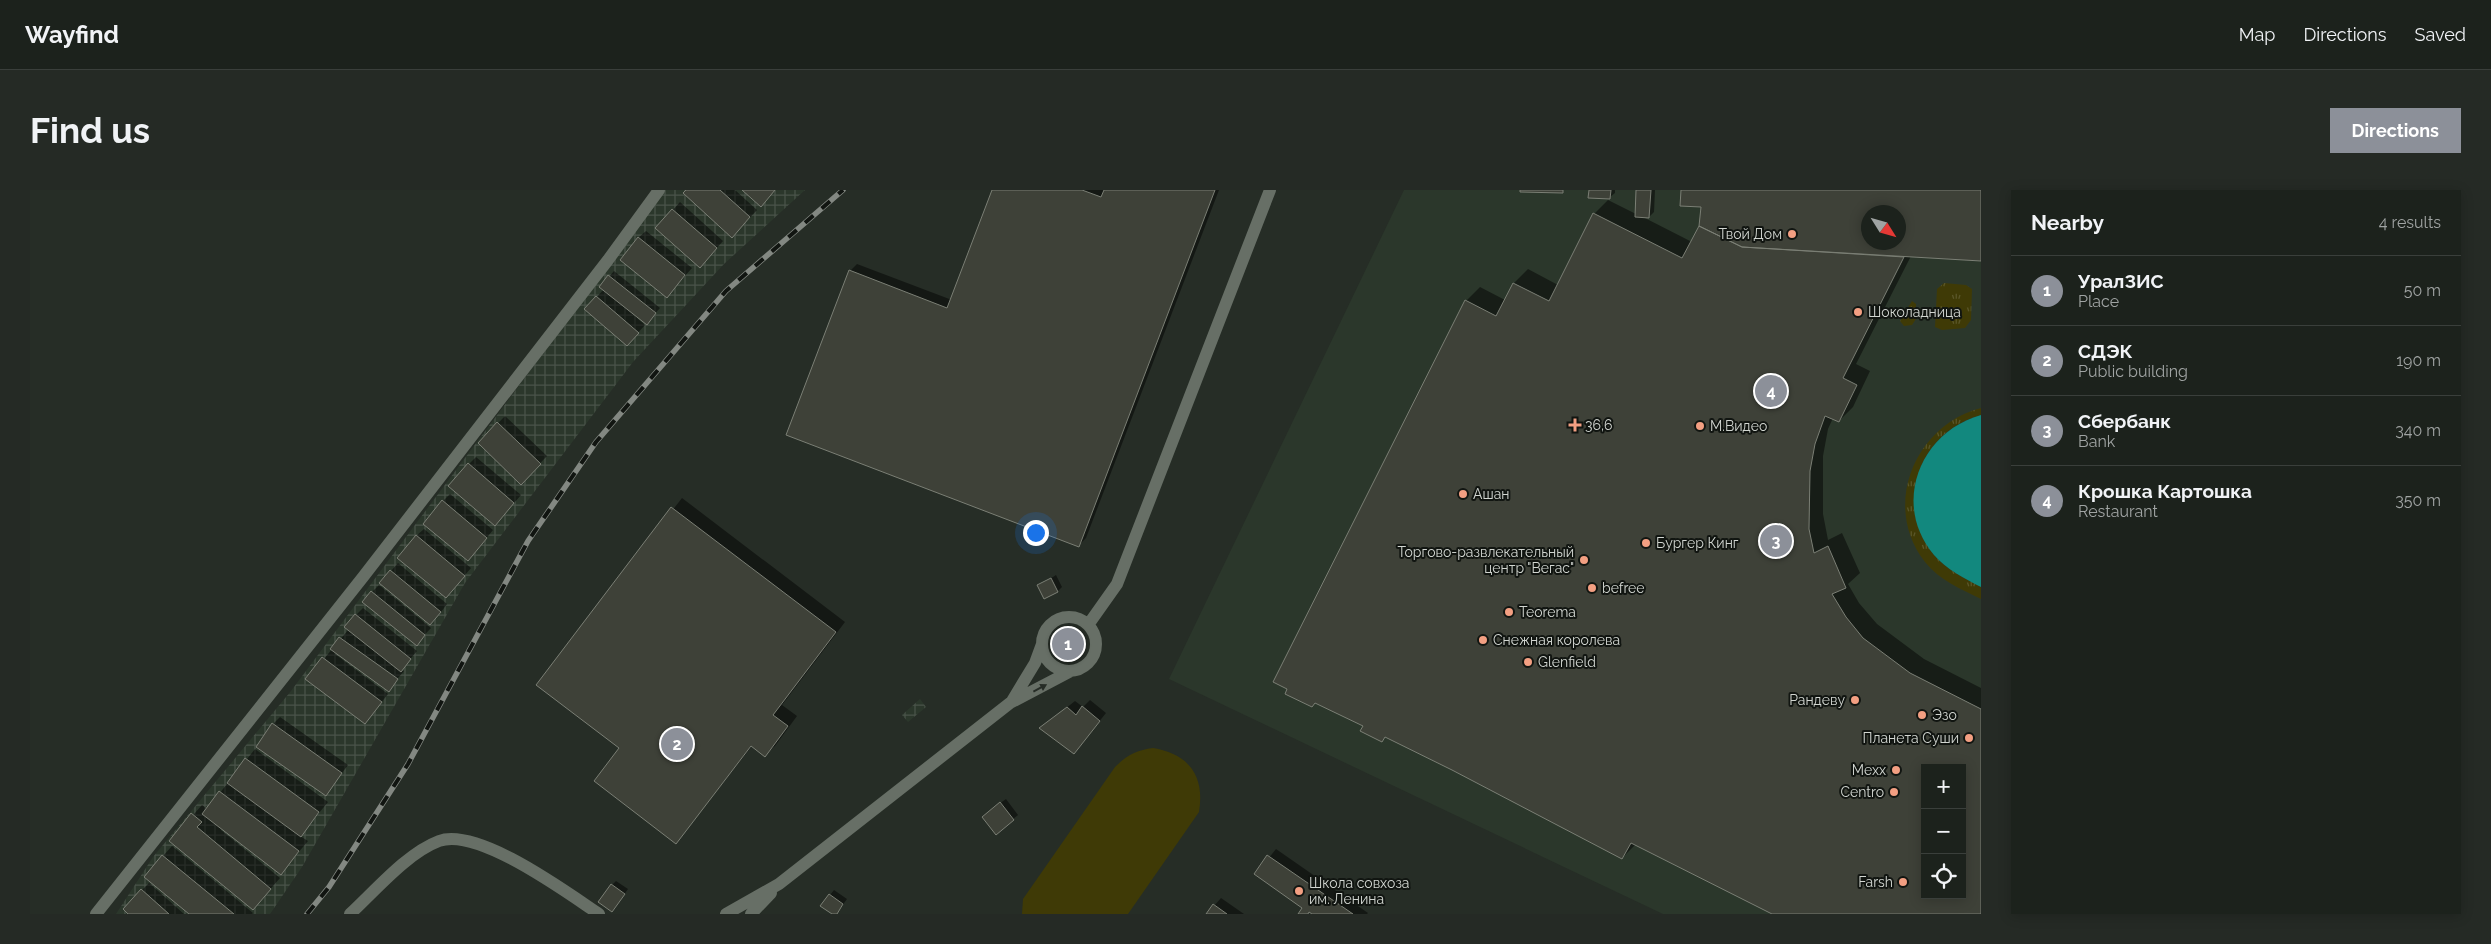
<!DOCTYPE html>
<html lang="en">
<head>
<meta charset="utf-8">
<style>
  body { margin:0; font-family:Raleway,sans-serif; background:#252a25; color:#f1f3f6 }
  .controls { position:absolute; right:15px; bottom:15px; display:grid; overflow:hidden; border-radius:0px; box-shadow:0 2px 12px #0003 }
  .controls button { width:45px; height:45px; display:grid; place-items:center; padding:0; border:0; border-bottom:1px solid #3a3f3b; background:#1c221c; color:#f1f3f6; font:25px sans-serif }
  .compass { position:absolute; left:1831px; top:15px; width:45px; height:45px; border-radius:50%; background:#1c221c; box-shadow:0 2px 12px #0003; rotate:127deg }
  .you { position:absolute; left:1005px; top:342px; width:18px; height:18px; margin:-12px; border:4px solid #fff; border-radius:50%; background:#1a73e8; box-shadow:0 0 0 8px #1a73e833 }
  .badge { display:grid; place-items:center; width:32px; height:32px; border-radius:50%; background:#8c9099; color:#fff; font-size:16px; font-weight:700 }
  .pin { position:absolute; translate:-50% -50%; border:2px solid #fff; box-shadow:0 1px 5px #0006 }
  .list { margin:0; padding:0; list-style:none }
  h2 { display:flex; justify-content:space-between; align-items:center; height:65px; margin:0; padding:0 20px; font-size:21px }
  h2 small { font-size:16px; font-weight:400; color:#a0a4a3 }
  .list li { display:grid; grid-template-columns:32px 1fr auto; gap:15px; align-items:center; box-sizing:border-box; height:70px; padding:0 20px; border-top:1px solid #3a3f3b }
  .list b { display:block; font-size:19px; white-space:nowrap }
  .list p { margin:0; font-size:16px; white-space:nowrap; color:#a0a4a3 }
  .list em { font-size:16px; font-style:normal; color:#a0a4a3 }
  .icon { flex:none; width:28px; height:28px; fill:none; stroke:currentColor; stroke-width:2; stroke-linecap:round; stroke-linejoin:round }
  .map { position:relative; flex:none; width:1951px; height:724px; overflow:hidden; border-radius:0px }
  header { display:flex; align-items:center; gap:30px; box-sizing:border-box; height:70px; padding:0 25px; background:#1c221c; border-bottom:1px solid #3a3f3b }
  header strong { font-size:24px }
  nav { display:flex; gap:28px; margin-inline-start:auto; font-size:18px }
  .intro { display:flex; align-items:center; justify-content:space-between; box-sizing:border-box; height:120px; padding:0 30px }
  h1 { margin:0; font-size:35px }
  .button { padding:12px 22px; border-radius:0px; background:#8c9099; color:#fff; font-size:18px; font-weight:700 }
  main { display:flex; gap:30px; padding:0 30px }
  aside { flex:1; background:#1c221c; border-radius:0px; box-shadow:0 2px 12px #0003 }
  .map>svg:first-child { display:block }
  .built { fill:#2b372b; fill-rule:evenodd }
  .industrial { fill:url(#industrial-grid) }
  .grass { fill:url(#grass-tufts) }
  .garden { fill:#3f3a06 }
  .water { fill:#12887e }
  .shadow { fill:#0007; fill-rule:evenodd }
  .building { fill:#3e4138; stroke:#7b7f75; fill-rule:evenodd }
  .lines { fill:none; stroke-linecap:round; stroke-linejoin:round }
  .minor { stroke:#676f66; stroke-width:12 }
  .rail-casing { stroke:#838882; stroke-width:5.5 }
  .rail { stroke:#111511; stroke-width:4; stroke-dasharray:11; stroke-linecap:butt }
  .oneway { fill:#262c26 }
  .poi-dot { fill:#f39f82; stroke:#111511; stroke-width:2 }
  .labels { text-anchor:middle; stroke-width:4; stroke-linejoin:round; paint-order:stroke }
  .poi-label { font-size:14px; fill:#d2d6d1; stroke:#111511; text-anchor:start }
</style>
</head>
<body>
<header>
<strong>Wayfind</strong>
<nav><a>Map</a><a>Directions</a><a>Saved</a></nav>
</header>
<div class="intro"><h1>Find us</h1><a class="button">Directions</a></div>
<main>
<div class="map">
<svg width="1951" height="724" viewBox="0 0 1951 724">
  <defs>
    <pattern id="industrial-grid" width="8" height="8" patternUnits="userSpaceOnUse" patternTransform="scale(1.25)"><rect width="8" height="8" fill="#2b372b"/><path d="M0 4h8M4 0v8" fill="none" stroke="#495349"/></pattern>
    <pattern id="grass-tufts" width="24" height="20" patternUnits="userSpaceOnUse" patternTransform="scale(1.25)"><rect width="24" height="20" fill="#3f3a06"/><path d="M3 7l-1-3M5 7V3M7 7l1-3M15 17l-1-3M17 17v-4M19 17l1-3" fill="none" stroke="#5a5629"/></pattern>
  </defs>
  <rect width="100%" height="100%" fill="#262d26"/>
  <!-- built -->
  <path class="built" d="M 1374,0 L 1951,0 L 1951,724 L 1633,724 L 1139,489 ZM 1838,22 L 1868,22 L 1868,52 L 1838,52 ZM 1895,578 L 1932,578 L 1932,705 L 1895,705 Z"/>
  <!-- industrial -->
  <path class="industrial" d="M 635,0 L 775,0 L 694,74 L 603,172 L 435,393 L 272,677 L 240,724 L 86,724 L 123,667 L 261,501 Z
    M 890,509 L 896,517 L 878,532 L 872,525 Z"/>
  <!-- grass -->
  <path class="grass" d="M 1914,93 L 1936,95 L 1942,99 L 1941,130 L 1935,138 L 1912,140 L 1905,137 L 1907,99 Z
    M 1882,111 L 1886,114 L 1886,129 L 1882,135 L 1874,136 L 1870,131 Z
    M 1951,218 L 1951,225 C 1899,239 1871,292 1892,341 C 1895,350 1898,358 1904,365 C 1916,380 1935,388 1951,397 L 1951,409 C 1931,399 1909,390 1895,372 C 1851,316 1885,235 1951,218 Z
    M1024 454a15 15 0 1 1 30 0a15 15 0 1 1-30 0Z"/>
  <!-- garden -->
  <path class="garden" d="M 1123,558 C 1159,564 1175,586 1169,622 L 1098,724 L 992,724 L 993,709 L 1085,577 C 1097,565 1107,560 1123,558 Z"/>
  <!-- water -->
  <path class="water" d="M 1951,225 L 1951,397 C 1935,389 1916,379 1904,365 C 1861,314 1890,242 1951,225 Z"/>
  <!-- shadow -->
  <path class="shadow" d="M 657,0 L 705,0 L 727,20 L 709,39 Z
    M 964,0 L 1189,0 L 1056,348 L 1049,355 L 820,81 L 827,74 L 922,110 Z
    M 1560,0 L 1585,0 L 1585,3 L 1580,7 Z
    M 1607,0 L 1625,0 L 1624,22 L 1619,27 L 1611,26 L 1662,52 L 1671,35 L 1672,16 L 1652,0 L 1951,0 L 1951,70 L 1881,66 L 1826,174 L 1840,181 L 1823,217 L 1809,231 L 1803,228 L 1798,239 L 1793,266 L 1793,324 L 1798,350 L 1812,343 L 1830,383 L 1818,394 L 1829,413 L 1847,434 L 1894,469 L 1951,498 L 1951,724 L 1745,724 L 1606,654 L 1592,668 L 1422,579 L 1356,546 L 1352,551 L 1436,111 L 1450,97 L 1475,110 L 1484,93 L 1498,79 L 1528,95 L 1564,24 L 1578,10 L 1606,24 ZM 1838,22 L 1868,22 L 1868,52 L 1838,52 ZM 1895,578 L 1932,578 L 1932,705 L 1895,705 Z
    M 650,12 L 693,51 L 677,69 L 627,38 Z
    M 616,41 L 662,78 L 637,106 L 608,48 Z
    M 584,81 L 630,118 L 621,128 L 608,126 L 607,128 L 615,135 L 604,147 L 556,119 L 574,99 L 571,96 Z
    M 475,226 L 517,266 L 491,293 L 449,253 Z
    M 446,267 L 491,305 L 472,327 L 439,274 Z
    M 420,304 L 463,340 L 445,362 L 413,311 Z
    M 652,308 L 815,432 L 752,515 L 767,526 L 745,556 L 735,565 L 722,556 L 646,652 L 591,558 L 507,494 Z
    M 394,339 L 441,378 L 423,399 L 386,346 Z
    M 368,373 L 417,414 L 408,426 L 361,381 Z
    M 1026,385 L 1032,397 L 1028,401 L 1009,396 Z
    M 349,395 L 401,438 L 386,454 L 342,402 Z
    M 333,418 L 387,461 L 371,480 L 374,481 L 358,500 L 307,462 L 305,464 L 358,504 L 335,533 L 277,489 L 319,439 L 326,425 Z
    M 1060,510 L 1076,523 L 1044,563 L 1011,538 L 1045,511 L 1053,517 Z
    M 250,527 L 318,575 L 296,604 L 243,534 Z
    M 225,559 L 298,612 L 270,646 L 278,651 L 251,683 L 192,638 L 191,640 L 250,688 L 223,719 L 141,650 L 172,615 L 177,619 Z
    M 976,609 L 988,625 L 966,643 L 958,622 Z
    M 142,656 L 223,723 L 222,724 L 161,724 L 133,666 Z
    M 1246,659 L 1338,723 L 1337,724 L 1284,724 L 1280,721 L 1279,724 L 1269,724 L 1274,717 L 1226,684 Z
    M 586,691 L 598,699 L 586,716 L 582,695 Z
    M 119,693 L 154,724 L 100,724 L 112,700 Z
    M 804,700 L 817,709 L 806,724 L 800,705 Z
    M 1191,708 L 1214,724 L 1177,724 Z"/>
  <!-- building -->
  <path class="building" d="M 656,0 L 690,0 L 720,27 L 702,48 L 653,3 Z
    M 712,0 L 745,0 L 731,17 Z
    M 962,0 L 1052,0 L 1071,7 L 1074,0 L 1185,0 L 1049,357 L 756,245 L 819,80 L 917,118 Z
    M 1490,0 L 1533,0 L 1533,3 L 1490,2 Z
    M 1559,0 L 1581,0 L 1580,9 L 1558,8 Z
    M 1606,0 L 1621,0 L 1619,28 L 1605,27 Z
    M 1651,0 L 1951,0 L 1951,71 L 1712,57 L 1669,36 L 1671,17 L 1650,16 ZM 1838,22 L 1868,22 L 1868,52 L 1838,52 Z
    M 642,19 L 687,58 L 670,78 L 625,38 Z
    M 1563,23 L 1652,68 L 1669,36 L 1712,57 L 1874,67 L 1813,188 L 1827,195 L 1809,232 L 1795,226 L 1785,254 L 1780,281 L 1779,339 L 1784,363 L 1798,356 L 1816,398 L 1802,404 L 1816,427 L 1833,448 L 1880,483 L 1951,519 L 1951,724 L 1742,724 L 1601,653 L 1592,669 L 1422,580 L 1355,547 L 1352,552 L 1330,541 L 1333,536 L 1285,513 L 1282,517 L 1255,504 L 1257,499 L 1243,492 L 1435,110 L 1466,126 L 1483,93 L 1519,111 ZM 1895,578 L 1932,578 L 1932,705 L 1895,705 Z
    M 608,47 L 655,85 L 637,108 L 590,70 Z
    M 578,85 L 626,123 L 617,135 L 569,97 Z
    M 566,106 L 609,143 L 597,156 L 554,119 Z
    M 467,232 L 511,274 L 491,295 L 448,253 Z
    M 438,273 L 484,313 L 465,336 L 418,296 Z
    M 412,310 L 457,348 L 438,371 L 393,334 Z
    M 641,317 L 806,442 L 743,525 L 758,536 L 735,567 L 721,556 L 646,654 L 564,591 L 589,558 L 506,495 Z
    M 386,345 L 435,386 L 416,408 L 367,368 Z
    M 360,380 L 411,422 L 400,435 L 349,393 Z
    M 1021,388 L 1028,402 L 1014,409 L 1007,395 Z
    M 341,401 L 395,445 L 387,456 L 332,412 Z
    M 325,424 L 381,469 L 371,482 L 314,437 Z
    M 309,447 L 368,489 L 359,502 L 300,459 Z
    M 292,467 L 352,512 L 335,534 L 275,489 Z
    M 1052,516 L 1070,531 L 1044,564 L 1009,538 L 1037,517 L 1046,525 Z
    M 242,533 L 312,583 L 296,606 L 226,557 Z
    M 215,568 L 289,622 L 271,647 L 197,593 Z
    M 189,601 L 269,661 L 251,685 L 172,624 Z
    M 970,612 L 984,630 L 966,645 L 952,627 Z
    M 161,623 L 172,632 L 167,637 L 241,699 L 223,720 L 139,651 Z
    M 132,665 L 204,724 L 159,724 L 114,687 Z
    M 1237,665 L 1323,724 L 1282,724 L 1279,722 L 1278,724 L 1268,724 L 1272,718 L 1224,684 Z
    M 581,694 L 595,704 L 582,722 L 568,712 Z
    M 111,699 L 139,724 L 98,724 L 93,719 Z
    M 799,704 L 813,714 L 807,724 L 802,724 L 790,716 Z
    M 1183,714 L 1197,724 L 1176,724 Z"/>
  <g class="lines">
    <!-- minor -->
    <path class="minor" d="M1012 454a27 27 0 1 1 54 0a27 27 0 1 1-54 0Z
      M 1058,435 L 1087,394 L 1240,0
      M 982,511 L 1005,473 L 1012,454
      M 66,724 L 333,387 L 578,70 L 629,0
      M 320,724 C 345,701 377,663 409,651 C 448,637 536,702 569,724
      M 696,724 L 749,694 L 980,513 L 1041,481
      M 721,724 L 741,703"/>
    <defs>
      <path id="rail" d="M 277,724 L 299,697 L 378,574 L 498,351 L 566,252 L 696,101 L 813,0"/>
    </defs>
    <!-- rail casing -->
    <use href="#rail" class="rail-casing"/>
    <!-- rail -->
    <use href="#rail" class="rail"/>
  </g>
  <!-- one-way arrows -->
  <defs><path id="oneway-solid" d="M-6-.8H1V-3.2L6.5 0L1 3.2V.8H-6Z" transform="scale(1.25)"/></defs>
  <use class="oneway" href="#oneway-solid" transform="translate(1010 498) rotate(-28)"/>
  <!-- markers -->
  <g class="poi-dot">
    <circle cx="1762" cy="44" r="5"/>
    <circle cx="1828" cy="122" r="5"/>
    <path d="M1542.5 227.5h5v5h5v5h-5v5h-5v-5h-5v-5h5z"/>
    <circle cx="1670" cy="236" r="5"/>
    <circle cx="1433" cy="304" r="5"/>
    <circle cx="1616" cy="353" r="5"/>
    <circle cx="1554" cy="370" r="5"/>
    <circle cx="1562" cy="398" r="5"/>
    <circle cx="1479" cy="422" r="5"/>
    <circle cx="1453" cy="450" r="5"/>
    <circle cx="1498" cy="472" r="5"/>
    <circle cx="1825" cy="510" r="5"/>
    <circle cx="1892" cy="525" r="5"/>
    <circle cx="1939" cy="548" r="5"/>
    <circle cx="1866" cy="580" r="5"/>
    <circle cx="1864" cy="602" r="5"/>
    <circle cx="1873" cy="692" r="5"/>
    <circle cx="1269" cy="701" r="5"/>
  </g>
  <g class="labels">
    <!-- poi labels -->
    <g class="poi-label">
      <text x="1752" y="49" text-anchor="end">Твой Дом</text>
      <text x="1838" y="127">Шоколадница</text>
      <text x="1555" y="240">36,6</text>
      <text x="1680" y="241">М.Видео</text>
      <text x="1443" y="309">Ашан</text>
      <text x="1626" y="358">Бургер Кинг</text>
      <text x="1544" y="367" text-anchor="end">Торгово-развлекательный<tspan x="1544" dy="16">центр "Вегас"</tspan></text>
      <text x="1572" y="403">befree</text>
      <text x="1489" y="427">Teorema</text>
      <text x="1463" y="455">Снежная королева</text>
      <text x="1508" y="477">Glenfield</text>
      <text x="1815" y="515" text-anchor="end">Рандеву</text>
      <text x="1902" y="530">Эзо</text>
      <text x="1929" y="553" text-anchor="end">Планета Суши</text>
      <text x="1856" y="585" text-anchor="end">Mexx</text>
      <text x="1854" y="607" text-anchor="end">Centro</text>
      <text x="1863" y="697" text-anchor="end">Farsh</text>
      <text x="1279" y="698">Школа совхоза<tspan x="1279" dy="16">им. Ленина</tspan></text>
    </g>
  </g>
</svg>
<div class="controls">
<button>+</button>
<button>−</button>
<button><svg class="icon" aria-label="locate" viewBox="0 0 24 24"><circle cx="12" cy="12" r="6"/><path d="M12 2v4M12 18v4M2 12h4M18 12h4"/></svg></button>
</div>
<svg class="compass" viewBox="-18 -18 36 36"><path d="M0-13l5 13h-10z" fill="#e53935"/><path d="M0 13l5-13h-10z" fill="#a0a4a3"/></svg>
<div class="you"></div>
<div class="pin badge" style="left:1038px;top:454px">1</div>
<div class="pin badge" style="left:647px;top:554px">2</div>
<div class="pin badge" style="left:1746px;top:351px">3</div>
<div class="pin badge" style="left:1741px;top:201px">4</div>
</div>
<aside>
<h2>Nearby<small>4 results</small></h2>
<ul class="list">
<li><span class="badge">1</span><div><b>УралЗИС</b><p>Place</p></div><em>50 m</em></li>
<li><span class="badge">2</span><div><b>СДЭК</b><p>Public building</p></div><em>190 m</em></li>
<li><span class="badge">3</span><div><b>Сбербанк</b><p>Bank</p></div><em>340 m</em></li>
<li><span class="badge">4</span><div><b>Крошка Картошка</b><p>Restaurant</p></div><em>350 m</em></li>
</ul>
</aside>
</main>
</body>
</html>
